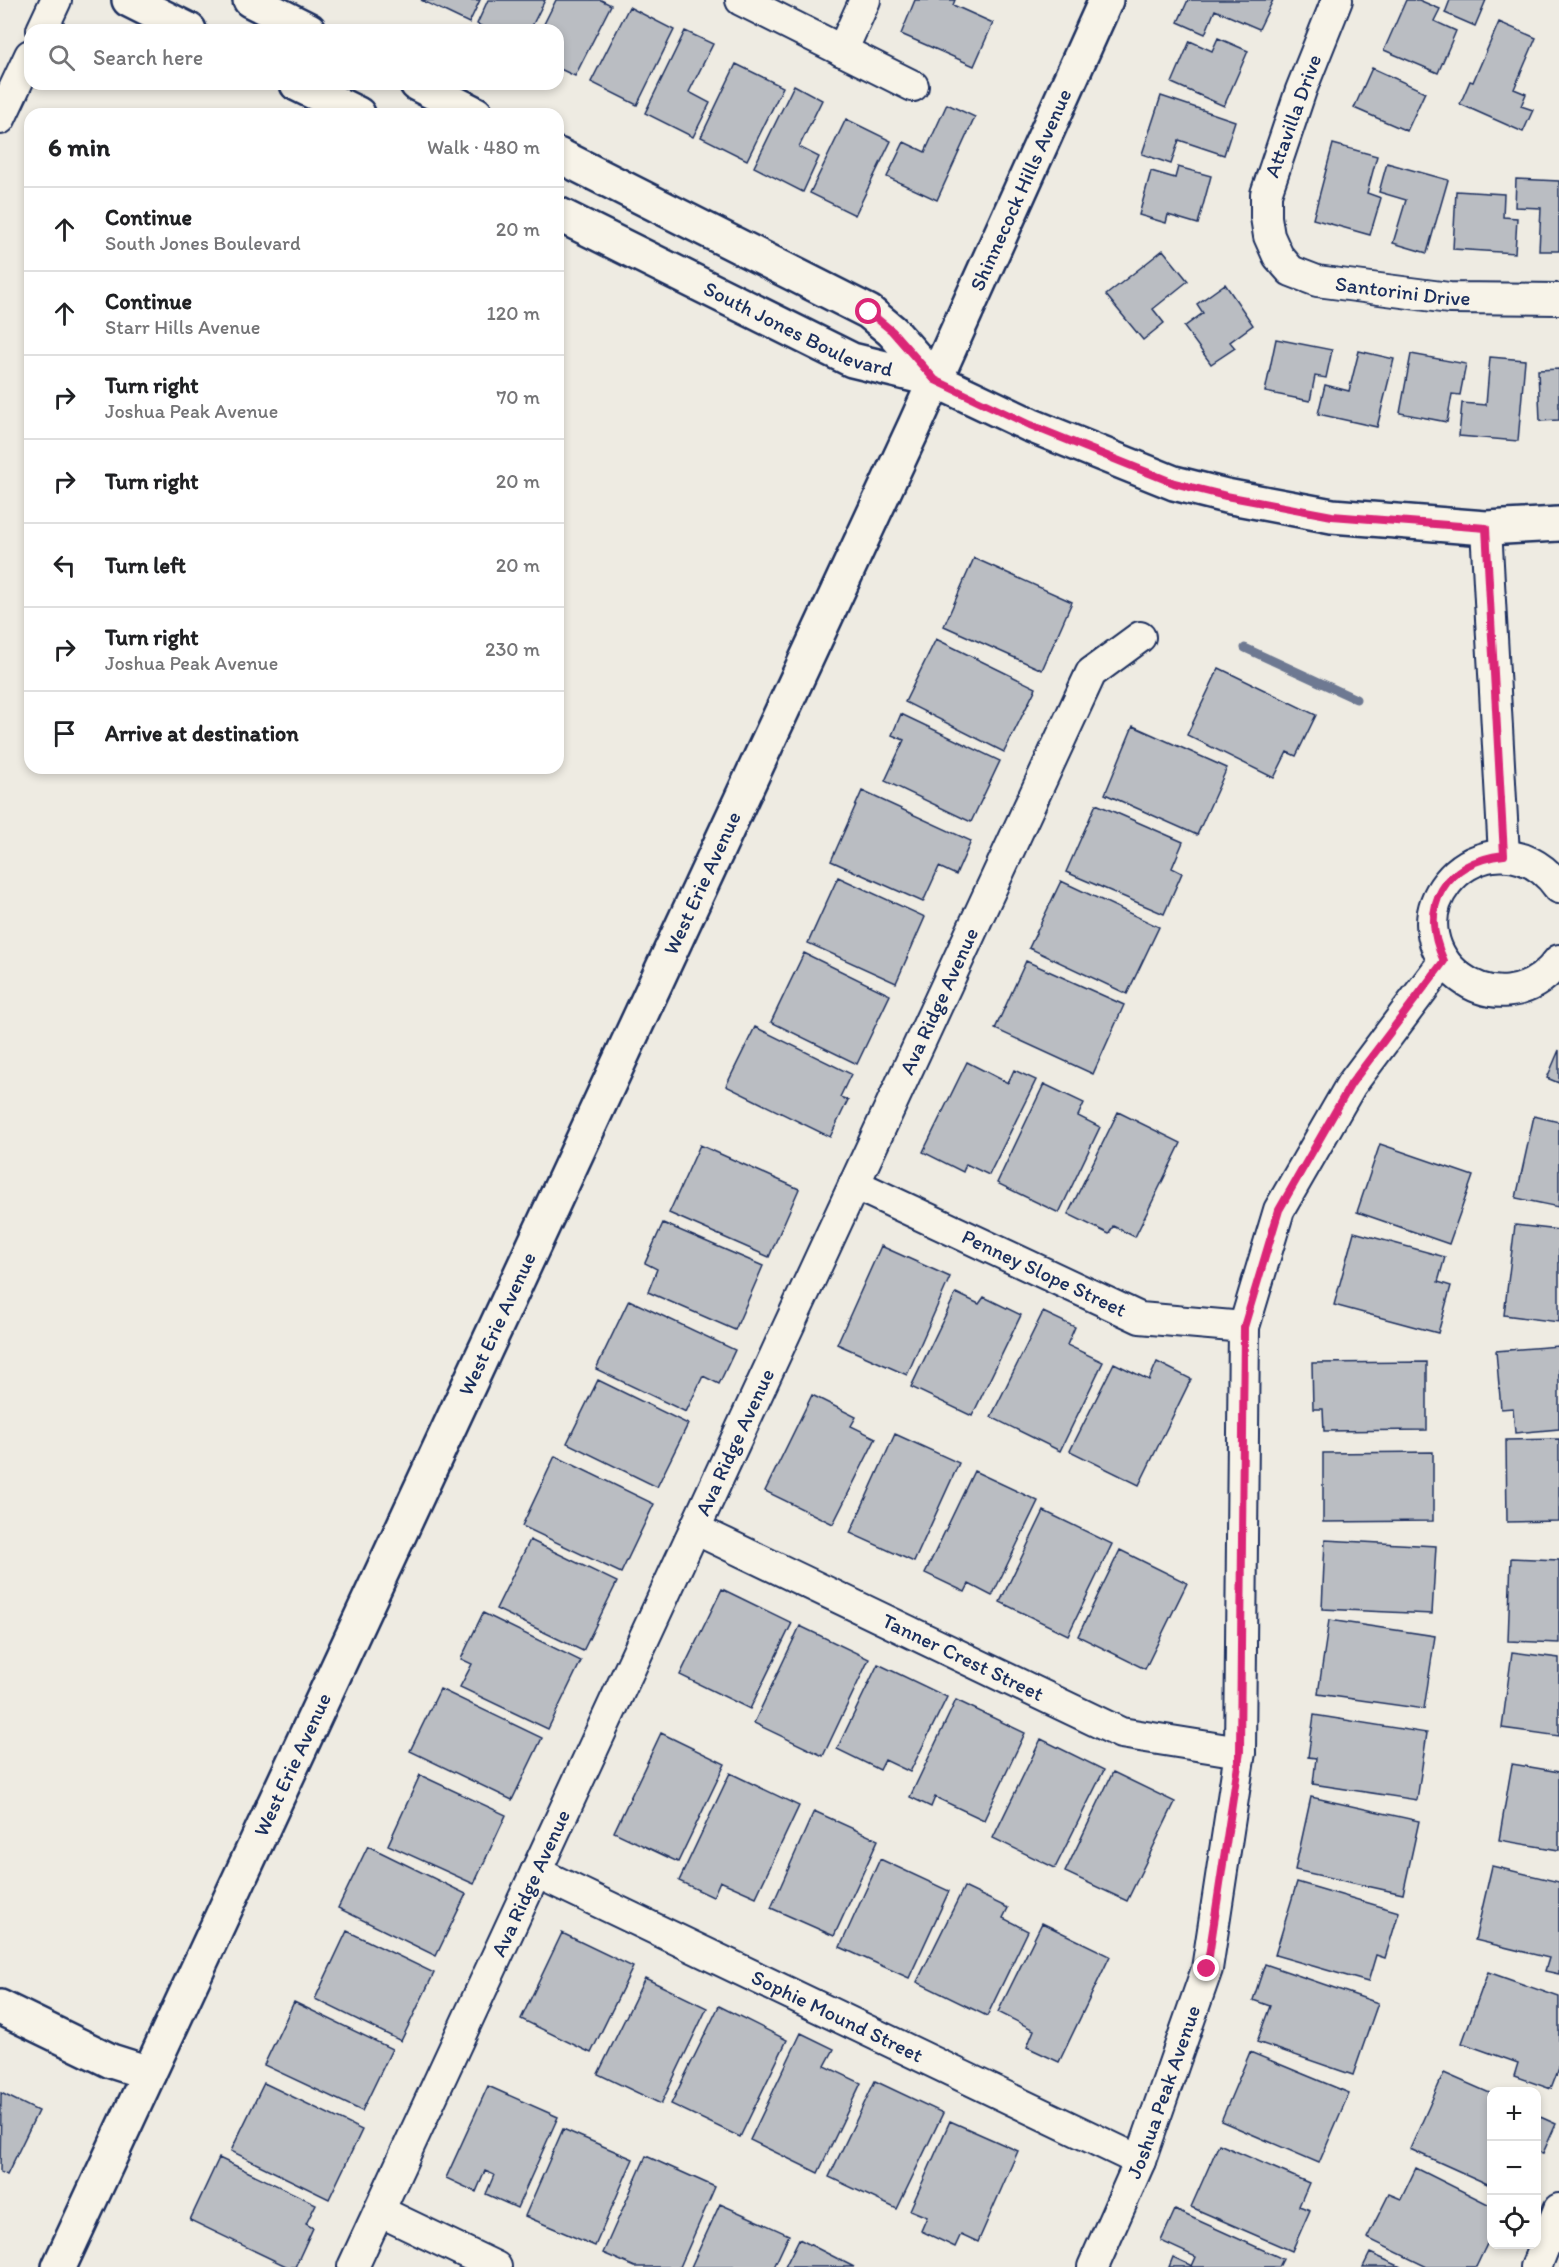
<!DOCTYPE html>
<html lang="en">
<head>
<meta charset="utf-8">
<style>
  body { margin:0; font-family:Itim,sans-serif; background:#f6f6f6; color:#202124 }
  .controls { position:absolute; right:18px; bottom:18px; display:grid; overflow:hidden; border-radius:12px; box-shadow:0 3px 9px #0003 }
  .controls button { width:54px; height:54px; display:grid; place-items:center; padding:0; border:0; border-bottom:2px solid #e0e0e0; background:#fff; color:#202124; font:30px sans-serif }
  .stop { position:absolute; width:18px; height:18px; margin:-14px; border:4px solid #db2777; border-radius:50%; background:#fff }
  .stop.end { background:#db2777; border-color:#fff; box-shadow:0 2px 6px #0008 }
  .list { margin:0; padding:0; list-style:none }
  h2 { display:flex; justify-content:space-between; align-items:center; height:78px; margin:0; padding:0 24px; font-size:26px }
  h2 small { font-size:20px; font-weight:400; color:#757577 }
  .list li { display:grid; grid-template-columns:39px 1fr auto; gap:18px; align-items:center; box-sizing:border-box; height:84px; padding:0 24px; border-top:2px solid #e0e0e0 }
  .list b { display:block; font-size:22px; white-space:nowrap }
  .list p { margin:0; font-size:20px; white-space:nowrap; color:#757577 }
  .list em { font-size:20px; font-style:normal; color:#757577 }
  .icon { flex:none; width:33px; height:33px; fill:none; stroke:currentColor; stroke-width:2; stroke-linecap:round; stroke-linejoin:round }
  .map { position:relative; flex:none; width:1559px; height:2267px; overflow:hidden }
  .search { position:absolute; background:#fff; box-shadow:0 3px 9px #0003; left:24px; top:24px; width:540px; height:66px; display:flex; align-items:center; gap:15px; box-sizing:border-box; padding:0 21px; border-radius:18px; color:#757577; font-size:22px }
  .panel { position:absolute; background:#fff; box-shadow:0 3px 9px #0003; left:24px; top:108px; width:540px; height:666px; border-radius:18px }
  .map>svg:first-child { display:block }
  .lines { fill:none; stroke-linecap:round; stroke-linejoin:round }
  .stream { stroke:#6e7992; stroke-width:9 }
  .building { fill:#babdc2; stroke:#1b2f5e; stroke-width:1.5 }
  .street-casing { stroke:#1b2f5e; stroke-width:34 }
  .secondary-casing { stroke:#1b2f5e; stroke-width:38 }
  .street { stroke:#f7f3e8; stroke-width:30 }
  .secondary { stroke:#f7f3e8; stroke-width:33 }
  .route { stroke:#db2777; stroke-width:8 }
  .labels { text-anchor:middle; stroke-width:4.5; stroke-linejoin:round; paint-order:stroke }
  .street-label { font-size:21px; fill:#1b2f5e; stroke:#f7f3e8 }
</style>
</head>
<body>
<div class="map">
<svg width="1559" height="2267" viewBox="0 0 1559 2267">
  <rect width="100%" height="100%" fill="#eeebe2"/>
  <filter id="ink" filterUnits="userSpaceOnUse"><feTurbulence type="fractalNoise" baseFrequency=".0167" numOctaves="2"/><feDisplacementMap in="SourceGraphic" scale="12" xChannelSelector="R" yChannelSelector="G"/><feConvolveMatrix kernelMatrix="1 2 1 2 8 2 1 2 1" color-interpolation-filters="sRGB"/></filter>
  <g filter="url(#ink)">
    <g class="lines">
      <!-- stream -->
      <path class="stream" d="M 1245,648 L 1356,699"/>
    </g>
    <!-- building -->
    <path class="building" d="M 421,0 L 480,0 L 469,23 Z
      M 488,0 L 545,0 L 530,30 L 489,30 L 477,24 Z
      M 556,0 L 601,0 L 611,5 L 575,76 L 558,68 L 558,30 L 541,30 Z
      M 915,0 L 955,0 L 953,5 L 993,23 L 974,66 L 901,34 Z
      M 1188,0 L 1273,0 L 1259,29 L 1215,10 L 1205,34 L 1178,22 Z
      M 1406,0 L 1419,0 L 1440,9 L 1434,21 L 1456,31 L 1438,73 L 1384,50 Z
      M 1450,0 L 1486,0 L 1475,26 L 1445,13 Z
      M 629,7 L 674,30 L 637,105 L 591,82 Z
      M 1499,22 L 1536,38 L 1514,89 L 1526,94 L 1521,106 L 1533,110 L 1523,132 L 1460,104 L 1470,81 L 1473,82 Z
      M 685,31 L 713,44 L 689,92 L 710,103 L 693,137 L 645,113 Z
      M 1218,38 L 1248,51 L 1224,106 L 1172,83 L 1190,41 L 1212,51 Z
      M 736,64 L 783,87 L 747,160 L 701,137 Z
      M 1372,68 L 1425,92 L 1407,131 L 1354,108 Z
      M 794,85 L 822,100 L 799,147 L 819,157 L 803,192 L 754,167 Z
      M 1161,96 L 1235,121 L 1224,155 L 1179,140 L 1171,164 L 1142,154 Z
      M 947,104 L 975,117 L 937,200 L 887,177 L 904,142 L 925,152 Z
      M 846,119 L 891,141 L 855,215 L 810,193 Z
      M 1333,144 L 1377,156 L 1367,193 L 1381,198 L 1370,235 L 1313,219 Z
      M 1387,163 L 1448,180 L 1427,253 L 1393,243 L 1406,200 L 1379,192 Z
      M 1178,167 L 1211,176 L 1198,224 L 1168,215 L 1166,223 L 1139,215 L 1151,171 L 1175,178 Z
      M 1516,179 L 1559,181 L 1559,251 L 1539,251 L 1541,208 L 1515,207 Z
      M 1456,191 L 1504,194 L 1503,217 L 1517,218 L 1515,253 L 1453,249 Z
      M 1163,250 L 1188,281 L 1153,309 L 1164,323 L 1143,340 L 1106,295 Z
      M 1225,284 L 1253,325 L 1230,342 L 1235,348 L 1211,364 L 1184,327 L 1203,313 L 1197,304 Z
      M 1276,339 L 1332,350 L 1326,378 L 1315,376 L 1310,401 L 1265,392 Z
      M 1359,351 L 1394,359 L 1377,427 L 1318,414 L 1325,385 L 1349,391 Z
      M 1411,354 L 1466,364 L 1460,395 L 1452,394 L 1447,422 L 1400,413 Z
      M 1490,357 L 1525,360 L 1518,441 L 1459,436 L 1462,403 L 1486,405 Z
      M 1559,369 L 1559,420 L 1540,421 L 1538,370 Z
      M 974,558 L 1072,602 L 1042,670 L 944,626 Z
      M 936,639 L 1036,688 L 1004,752 L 905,702 Z
      M 1219,668 L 1316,715 L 1296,756 L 1287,752 L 1274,778 L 1187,735 Z
      M 901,714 L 1000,761 L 971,822 L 885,781 L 904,740 L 892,735 Z
      M 1133,726 L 1227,768 L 1197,835 L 1105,794 Z
      M 862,791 L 971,841 L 956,875 L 939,867 L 923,902 L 831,861 Z
      M 1096,804 L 1183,842 L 1172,868 L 1182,873 L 1164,914 L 1066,872 Z
      M 838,877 L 925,917 L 896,983 L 808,943 Z
      M 1061,881 L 1159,927 L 1127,994 L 1029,948 Z
      M 804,953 L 890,995 L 857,1064 L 771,1022 Z
      M 1026,961 L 1124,1005 L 1093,1074 L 995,1029 Z
      M 755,1027 L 851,1074 L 840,1097 L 848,1100 L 830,1137 L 726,1086 Z
      M 1559,1050 L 1559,1083 L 1547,1078 Z
      M 967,1062 L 1008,1083 L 1014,1070 L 1036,1080 L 989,1175 L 966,1164 L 963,1172 L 923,1152 Z
      M 1044,1084 L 1084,1103 L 1078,1116 L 1100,1127 L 1059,1213 L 997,1183 Z
      M 1118,1112 L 1181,1143 L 1135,1237 L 1113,1226 L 1109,1234 L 1068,1214 Z
      M 1534,1116 L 1559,1122 L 1559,1207 L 1516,1198 Z
      M 1380,1144 L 1473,1176 L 1449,1244 L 1357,1212 Z
      M 700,1145 L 799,1189 L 769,1257 L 669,1213 Z
      M 663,1223 L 763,1266 L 735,1330 L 648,1292 L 657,1269 L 645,1263 Z
      M 1515,1225 L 1559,1230 L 1559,1322 L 1504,1315 Z
      M 1354,1232 L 1445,1257 L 1438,1282 L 1451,1286 L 1438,1333 L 1334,1305 Z
      M 881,1246 L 950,1277 L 907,1375 L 837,1344 Z
      M 956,1293 L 979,1304 L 984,1297 L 1021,1315 L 972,1416 L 911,1387 Z
      M 629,1300 L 735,1350 L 719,1384 L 703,1376 L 686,1412 L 596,1369 Z
      M 1043,1312 L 1075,1327 L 1067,1345 L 1103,1362 L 1060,1451 L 991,1417 Z
      M 1559,1346 L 1559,1429 L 1515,1433 L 1513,1408 L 1501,1409 L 1496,1351 Z
      M 1157,1362 L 1191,1379 L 1139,1485 L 1070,1451 L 1114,1363 L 1149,1380 Z
      M 1427,1362 L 1427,1430 L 1324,1431 L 1323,1409 L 1313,1409 L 1312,1363 Z
      M 598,1380 L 688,1424 L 657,1487 L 567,1443 Z
      M 812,1395 L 856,1417 L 851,1426 L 876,1438 L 833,1524 L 765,1491 Z
      M 895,1434 L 959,1463 L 914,1562 L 850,1533 Z
      M 1559,1439 L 1559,1521 L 1507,1522 L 1506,1440 Z
      M 1433,1452 L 1433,1521 L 1323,1522 L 1323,1453 Z
      M 555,1456 L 654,1504 L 621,1573 L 522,1526 Z
      M 974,1471 L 1038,1501 L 992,1596 L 969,1584 L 965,1592 L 925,1573 Z
      M 1044,1511 L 1112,1544 L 1068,1635 L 1000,1602 Z
      M 530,1540 L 617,1582 L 583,1651 L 496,1609 Z
      M 1325,1540 L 1436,1546 L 1432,1614 L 1322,1609 Z
      M 1120,1550 L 1187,1583 L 1145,1669 L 1078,1636 Z
      M 1511,1558 L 1559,1560 L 1559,1643 L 1508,1641 Z
      M 722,1589 L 792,1623 L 750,1709 L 680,1675 Z
      M 483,1613 L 581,1661 L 548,1729 L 460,1687 L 472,1664 L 461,1659 Z
      M 1329,1620 L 1435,1636 L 1424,1709 L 1318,1694 Z
      M 800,1626 L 869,1659 L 823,1756 L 754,1723 Z
      M 1512,1652 L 1559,1658 L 1559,1736 L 1502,1728 Z
      M 878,1664 L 947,1697 L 910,1772 L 885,1760 L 880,1770 L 837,1749 Z
      M 440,1689 L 542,1738 L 512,1800 L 410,1751 Z
      M 956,1700 L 1025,1733 L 984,1820 L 935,1797 L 931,1807 L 910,1797 Z
      M 1314,1715 L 1427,1733 L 1417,1800 L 1313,1784 L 1316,1758 L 1308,1757 Z
      M 661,1733 L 725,1764 L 678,1862 L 614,1832 Z
      M 1041,1739 L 1104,1770 L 1055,1868 L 993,1838 Z
      M 1512,1764 L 1559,1772 L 1559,1850 L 1499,1840 Z
      M 1113,1772 L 1175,1802 L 1127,1901 L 1065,1872 Z
      M 730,1773 L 799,1806 L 756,1897 L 720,1881 L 713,1897 L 679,1881 Z
      M 420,1775 L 506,1815 L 474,1884 L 388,1845 Z
      M 1311,1797 L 1419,1821 L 1403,1894 L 1295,1870 Z
      M 814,1811 L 878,1840 L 834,1936 L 771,1908 Z
      M 368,1846 L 466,1894 L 436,1956 L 338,1908 Z
      M 880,1859 L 949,1891 L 909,1978 L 840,1947 Z
      M 1492,1866 L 1559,1882 L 1559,1974 L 1545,1971 L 1549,1958 L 1475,1940 Z
      M 1297,1882 L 1399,1912 L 1385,1958 L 1376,1955 L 1368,1982 L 1275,1955 Z
      M 964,1887 L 1008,1908 L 1003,1918 L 1028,1931 L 987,2016 L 917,1982 Z
      M 1042,1923 L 1110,1956 L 1059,2062 L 1027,2047 L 1034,2030 L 998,2012 Z
      M 347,1931 L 434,1973 L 401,2041 L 315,1999 Z
      M 562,1933 L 633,1967 L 591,2053 L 521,2019 Z
      M 1265,1964 L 1378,2003 L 1353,2075 L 1257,2042 L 1270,2006 L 1253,2000 Z
      M 1488,1972 L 1559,1997 L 1559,2068 L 1551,2089 L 1514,2076 L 1518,2063 L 1462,2043 Z
      M 645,1978 L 707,2008 L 661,2104 L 598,2074 Z
      M 294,2002 L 392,2049 L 362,2111 L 264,2065 Z
      M 719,2006 L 787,2040 L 740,2137 L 671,2104 Z
      M 801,2033 L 834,2049 L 825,2066 L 861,2083 L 818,2173 L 750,2140 Z
      M 1250,2052 L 1349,2093 L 1319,2163 L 1221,2121 Z
      M 1444,2073 L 1492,2094 L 1492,2186 L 1410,2149 Z
      M 875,2081 L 943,2113 L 897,2209 L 829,2177 Z
      M 264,2083 L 362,2130 L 329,2199 L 231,2151 Z
      M 488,2086 L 558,2117 L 517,2208 L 486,2194 L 494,2175 L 485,2171 L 476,2192 L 446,2178 Z
      M 1,2093 L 38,2111 L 7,2175 L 0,2172 Z
      M 1536,2115 L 1556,2124 L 1543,2153 L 1536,2151 Z
      M 950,2121 L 1018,2151 L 978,2242 L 961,2234 L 955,2247 L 921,2231 L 927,2217 L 910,2210 Z
      M 563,2129 L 633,2159 L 595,2246 L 525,2216 Z
      M 1219,2144 L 1309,2183 L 1299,2206 L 1310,2210 L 1292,2251 L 1191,2207 Z
      M 646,2156 L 715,2187 L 680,2267 L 635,2267 L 603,2253 Z
      M 219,2158 L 316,2204 L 306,2224 L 313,2228 L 295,2267 L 288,2267 L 190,2220 Z
      M 1416,2168 L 1492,2206 L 1492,2241 L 1489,2240 L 1476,2267 L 1427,2267 L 1367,2238 L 1389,2194 L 1401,2199 Z
      M 720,2204 L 789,2235 L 774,2267 L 691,2267 Z
      M 1175,2210 L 1283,2259 L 1279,2267 L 1169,2267 L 1173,2257 L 1192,2266 L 1196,2257 L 1161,2241 Z
      M 799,2239 L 854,2267 L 785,2267 Z
      M 1370,2253 L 1401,2267 L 1363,2267 Z"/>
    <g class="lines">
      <defs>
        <g id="street">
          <path d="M 741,0 L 913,86"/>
          <path id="s1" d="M 1337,0 L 1301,90 L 1266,194 L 1266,217 L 1269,236 L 1278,256 L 1291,271 L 1317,281 L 1449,298 L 1559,299"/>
          <path d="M 42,30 L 56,0"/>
          <path d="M 842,51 L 865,0"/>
          <path d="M 0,119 L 30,55"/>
          <path d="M 1486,528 L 1504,855"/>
          <path d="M 1559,888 C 1543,865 1520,853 1493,856 C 1474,859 1458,869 1447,883 C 1393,952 1499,1040 1559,960"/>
          <path id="s2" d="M 854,1184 L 1140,1318 L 1244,1327"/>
          <path id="s3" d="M 695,1529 L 1121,1733 L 1240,1752"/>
          <path id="s4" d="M 536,1872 L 1140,2161"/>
          <path d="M 379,2211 L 496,2267"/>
          <path id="s5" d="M 353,2267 L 1091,673 L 1140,637"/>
          <path id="s6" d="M 1093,2267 L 1140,2161 L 1207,1969 L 1240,1752 L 1244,1327 L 1279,1210 L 1351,1085 L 1444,961"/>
          <path d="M 1536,2267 L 1559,2209"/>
        </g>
        <g id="secondary">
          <path d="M 129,0 L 189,30"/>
          <path d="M 250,0 L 309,30"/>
          <path d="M 297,84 L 358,114"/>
          <path d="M 417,84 L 476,114"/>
          <path d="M 558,155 L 869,312 L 892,331 L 935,380"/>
          <path id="s7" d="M 558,214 L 852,360 L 935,380 L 1030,425 L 1174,483 L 1226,496 L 1332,516 L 1486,528 L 1559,524"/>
          <path d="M 0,2007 L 111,2061 L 149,2073"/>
          <path id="s8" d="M 59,2267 L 915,425 L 1106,0"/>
        </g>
      </defs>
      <!-- street casing -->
      <use href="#street" class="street-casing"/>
      <!-- secondary casing -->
      <use href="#secondary" class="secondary-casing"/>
      <!-- street -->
      <use href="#street" class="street"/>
      <!-- secondary -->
      <use href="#secondary" class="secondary"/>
    </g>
  </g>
  <g class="lines" filter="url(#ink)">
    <!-- route -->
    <path class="route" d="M 869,312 L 892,331 L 935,380 L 1030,425 L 1174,483 L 1226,496 L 1332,516 L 1486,528 L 1504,855 C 1444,862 1418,906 1444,961 L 1351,1084 L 1279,1210 L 1244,1327 L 1240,1752 L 1207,1969"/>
  </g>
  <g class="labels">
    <!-- street labels -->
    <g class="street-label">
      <text transform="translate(1293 116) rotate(-70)" y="7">Attavilla Drive</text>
      <text dy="7" stroke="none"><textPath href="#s8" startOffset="2289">Shinnecock Hills Avenue</textPath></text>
      <text dy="7" stroke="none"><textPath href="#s1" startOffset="405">Santorini Drive</textPath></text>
      <text dy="7" stroke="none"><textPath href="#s7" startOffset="267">South Jones Boulevard</textPath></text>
      <text dy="7" stroke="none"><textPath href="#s8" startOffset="1526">West Erie Avenue</textPath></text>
      <text dy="7" stroke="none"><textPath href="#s5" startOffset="1395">Ava Ridge Avenue</textPath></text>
      <text dy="7" stroke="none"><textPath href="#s2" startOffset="210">Penney Slope Street</textPath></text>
      <text dy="7" stroke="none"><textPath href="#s8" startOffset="1040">West Erie Avenue</textPath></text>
      <text dy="7" stroke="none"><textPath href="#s5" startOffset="909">Ava Ridge Avenue</textPath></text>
      <text dy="7" stroke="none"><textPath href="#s3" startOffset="297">Tanner Crest Street</textPath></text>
      <text dy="7" stroke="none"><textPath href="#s8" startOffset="554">West Erie Avenue</textPath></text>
      <text dy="7" stroke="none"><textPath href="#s5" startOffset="423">Ava Ridge Avenue</textPath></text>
      <text dy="7" stroke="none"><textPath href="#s4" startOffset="334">Sophie Mound Street</textPath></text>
      <text dy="7" stroke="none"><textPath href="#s6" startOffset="189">Joshua Peak Avenue</textPath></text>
    </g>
  </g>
</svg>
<div class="controls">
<button>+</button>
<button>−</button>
<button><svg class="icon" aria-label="locate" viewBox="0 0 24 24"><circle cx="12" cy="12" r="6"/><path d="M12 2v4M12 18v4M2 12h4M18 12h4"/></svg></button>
</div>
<div class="stop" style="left:869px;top:312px"></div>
<div class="stop end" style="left:1207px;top:1969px"></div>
<div class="search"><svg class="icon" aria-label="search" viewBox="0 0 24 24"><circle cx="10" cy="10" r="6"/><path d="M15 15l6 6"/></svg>Search here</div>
<section class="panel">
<h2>6 min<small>Walk · 480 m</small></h2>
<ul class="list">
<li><svg class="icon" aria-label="ahead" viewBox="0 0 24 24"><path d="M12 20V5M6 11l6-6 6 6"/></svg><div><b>Continue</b><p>South Jones Boulevard</p></div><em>20 m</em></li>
<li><svg class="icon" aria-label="ahead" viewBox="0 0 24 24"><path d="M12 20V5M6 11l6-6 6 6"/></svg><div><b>Continue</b><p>Starr Hills Avenue</p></div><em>120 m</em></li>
<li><svg class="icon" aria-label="right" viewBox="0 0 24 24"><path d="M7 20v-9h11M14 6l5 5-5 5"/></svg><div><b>Turn right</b><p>Joshua Peak Avenue</p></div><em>70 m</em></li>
<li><svg class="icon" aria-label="right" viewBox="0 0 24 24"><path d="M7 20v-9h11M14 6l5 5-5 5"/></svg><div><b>Turn right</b></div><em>20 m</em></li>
<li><svg class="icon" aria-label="left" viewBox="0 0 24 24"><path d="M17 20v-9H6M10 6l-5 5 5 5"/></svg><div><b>Turn left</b></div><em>20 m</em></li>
<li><svg class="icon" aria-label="right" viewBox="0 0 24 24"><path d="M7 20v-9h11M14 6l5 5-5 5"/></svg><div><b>Turn right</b><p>Joshua Peak Avenue</p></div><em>230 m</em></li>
<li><svg class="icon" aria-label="arrive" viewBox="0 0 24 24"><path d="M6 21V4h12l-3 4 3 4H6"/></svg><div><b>Arrive at destination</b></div></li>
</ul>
</section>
</div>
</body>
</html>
